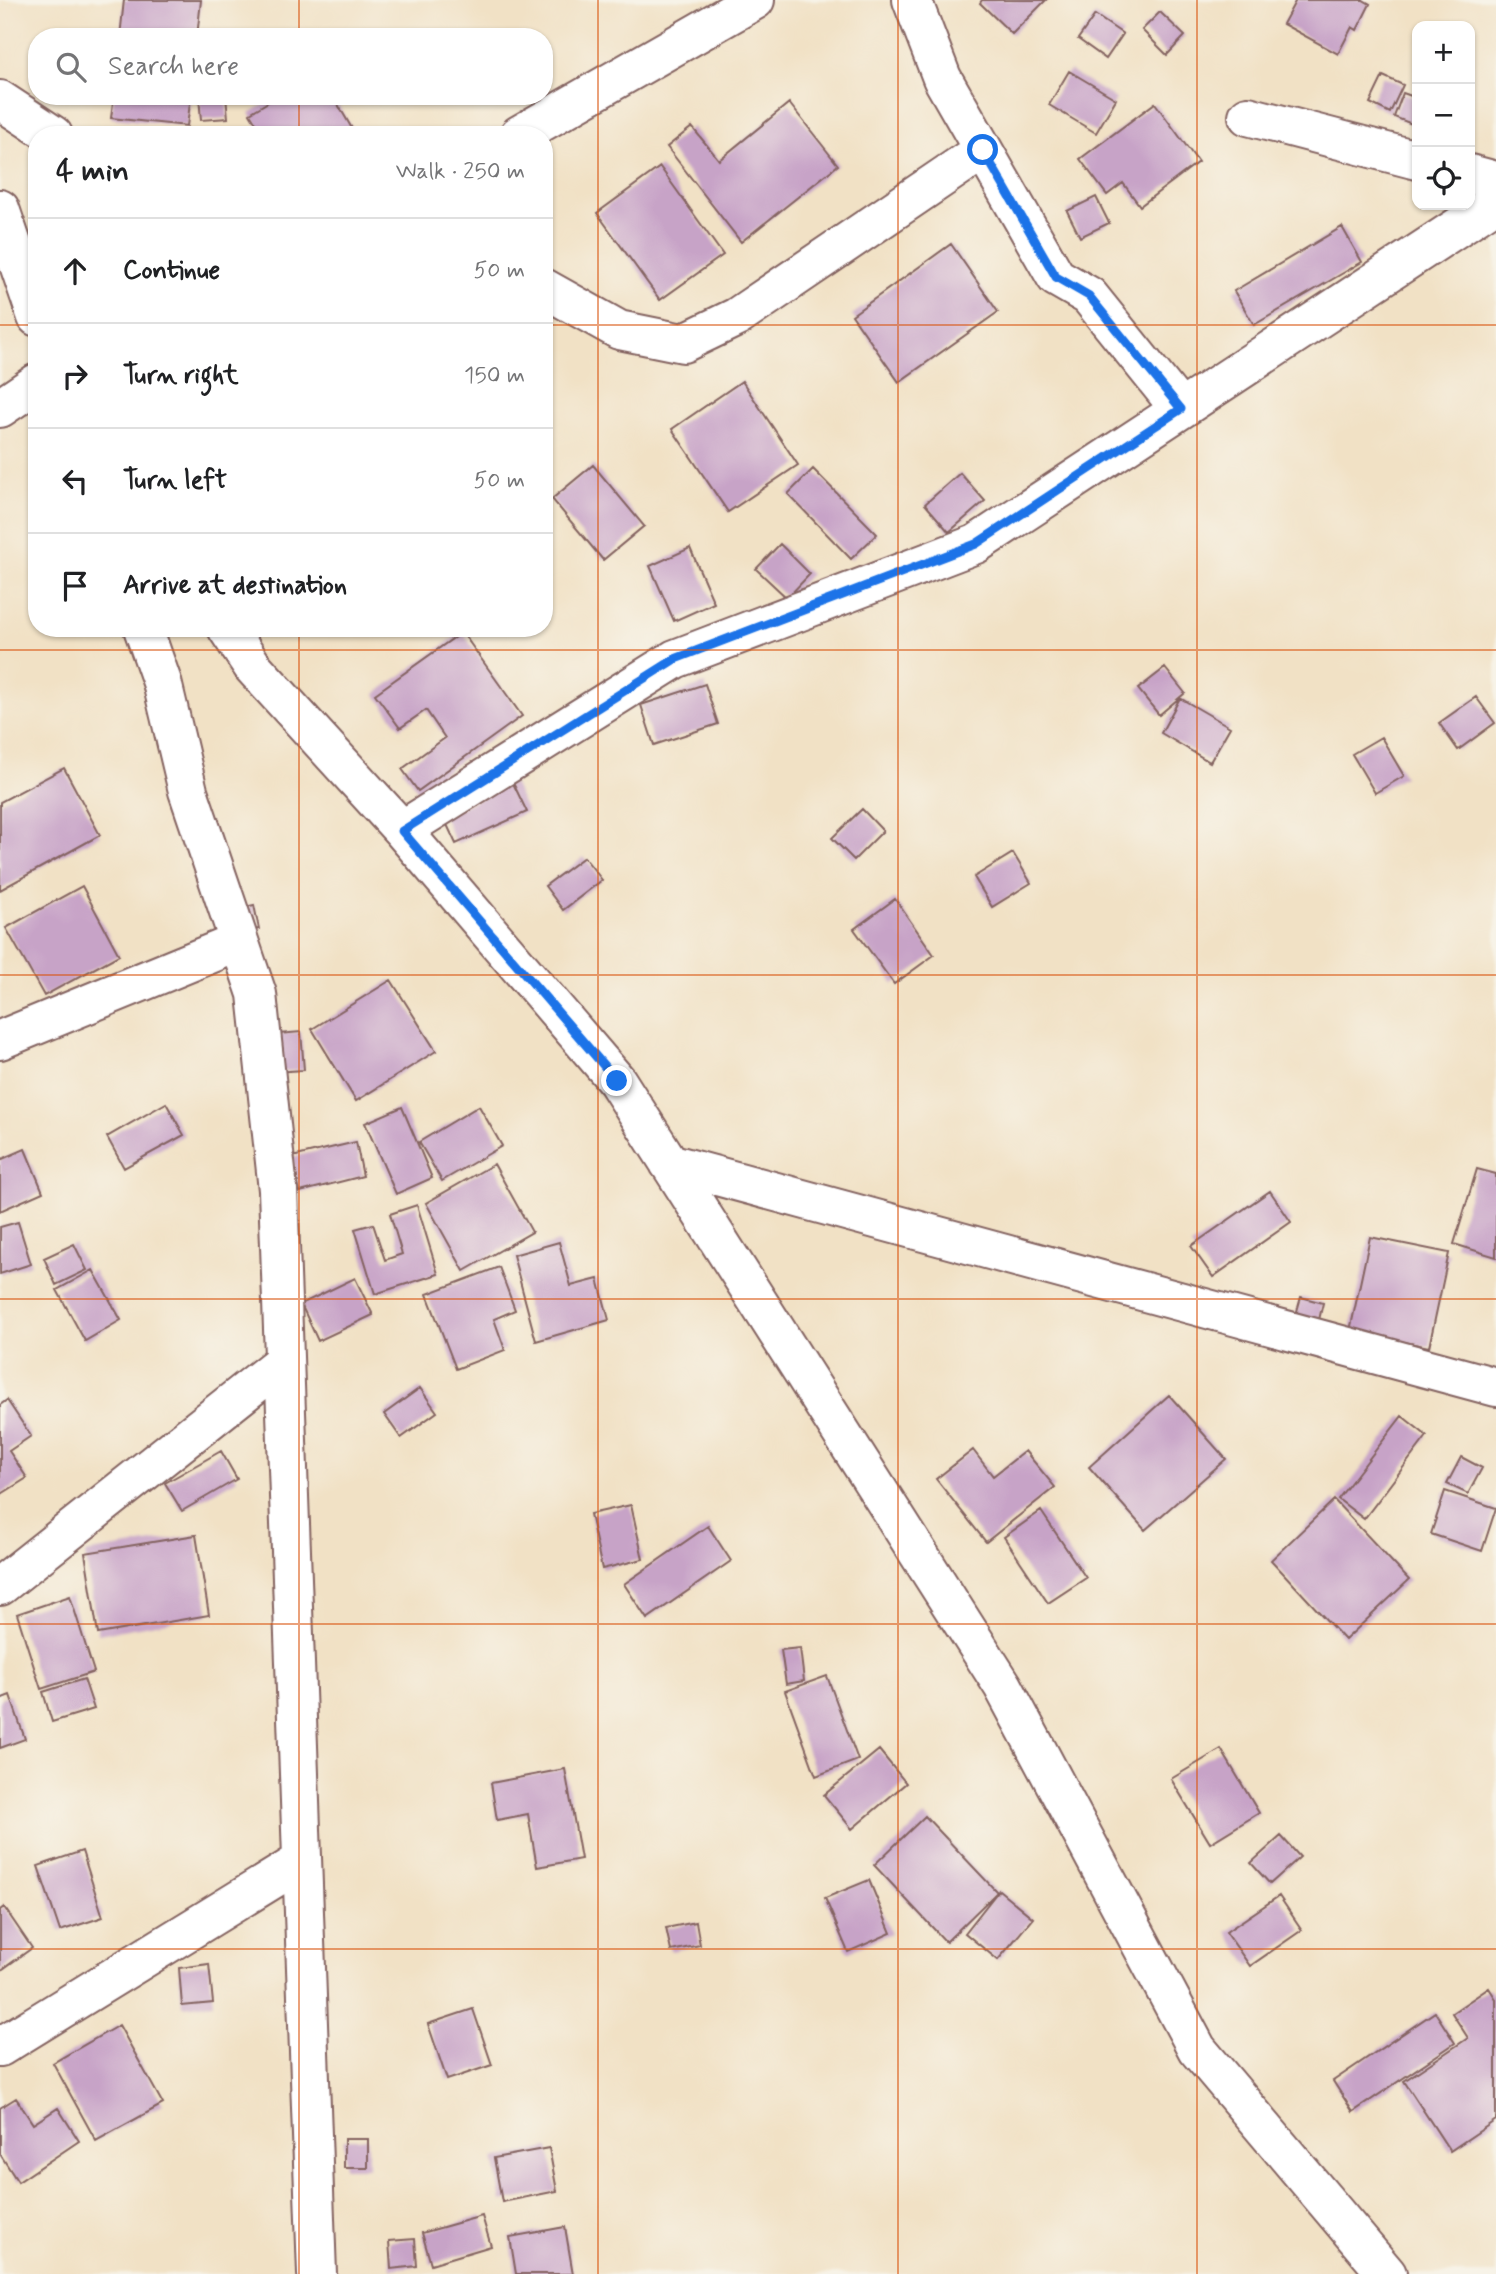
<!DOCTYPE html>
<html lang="en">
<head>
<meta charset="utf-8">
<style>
  body { margin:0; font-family:Mynerve,sans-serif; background:#f2f2f2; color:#202124 }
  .controls { position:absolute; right:21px; top:21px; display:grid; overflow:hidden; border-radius:14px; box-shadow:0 2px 5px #0004 }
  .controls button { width:63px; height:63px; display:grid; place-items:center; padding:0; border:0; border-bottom:2px solid #e0e0e0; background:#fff; color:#202124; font:35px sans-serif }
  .stop { position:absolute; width:21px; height:21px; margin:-16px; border:5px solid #1a73e8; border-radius:50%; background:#fff }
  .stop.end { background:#1a73e8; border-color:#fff; box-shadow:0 2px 7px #0008 }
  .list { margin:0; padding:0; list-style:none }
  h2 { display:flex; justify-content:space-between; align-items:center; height:91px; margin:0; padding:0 28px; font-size:30px }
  h2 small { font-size:23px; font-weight:400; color:#757577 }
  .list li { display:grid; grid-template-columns:46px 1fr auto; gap:21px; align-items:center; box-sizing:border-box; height:105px; padding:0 28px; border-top:2px solid #e0e0e0 }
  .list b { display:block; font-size:26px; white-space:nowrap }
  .list em { font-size:23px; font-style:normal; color:#757577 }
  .icon { flex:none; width:38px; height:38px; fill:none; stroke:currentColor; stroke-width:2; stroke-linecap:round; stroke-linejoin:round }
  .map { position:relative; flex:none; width:1496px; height:2274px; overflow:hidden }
  .search { position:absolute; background:#fff; box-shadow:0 2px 5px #0004; left:28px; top:28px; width:525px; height:77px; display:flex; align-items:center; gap:18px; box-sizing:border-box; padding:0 24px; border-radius:28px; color:#757577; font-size:26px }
  .panel { position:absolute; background:#fff; box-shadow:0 2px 5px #0004; left:28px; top:126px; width:525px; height:511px; border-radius:28px }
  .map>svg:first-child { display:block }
  .building { fill:#c7a3c7 }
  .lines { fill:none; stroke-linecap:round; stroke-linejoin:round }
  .minor-casing { stroke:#846361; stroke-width:42 }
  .minor { stroke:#fff; stroke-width:38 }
  .route { stroke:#1a73e8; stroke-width:9 }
  .grid { fill:none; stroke:#d8530f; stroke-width:2; stroke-opacity:0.55 }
</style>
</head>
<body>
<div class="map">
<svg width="1496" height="2274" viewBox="0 0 1496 2274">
  <rect width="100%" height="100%" fill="#f7f3e8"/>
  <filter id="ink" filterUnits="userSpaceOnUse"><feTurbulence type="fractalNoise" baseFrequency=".0143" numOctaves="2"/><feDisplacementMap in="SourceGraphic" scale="14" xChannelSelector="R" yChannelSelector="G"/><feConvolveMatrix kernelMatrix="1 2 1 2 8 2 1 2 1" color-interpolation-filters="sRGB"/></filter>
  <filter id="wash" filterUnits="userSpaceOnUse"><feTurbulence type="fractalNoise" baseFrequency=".00686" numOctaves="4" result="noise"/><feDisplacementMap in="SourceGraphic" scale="28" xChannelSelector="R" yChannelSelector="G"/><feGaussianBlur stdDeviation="1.57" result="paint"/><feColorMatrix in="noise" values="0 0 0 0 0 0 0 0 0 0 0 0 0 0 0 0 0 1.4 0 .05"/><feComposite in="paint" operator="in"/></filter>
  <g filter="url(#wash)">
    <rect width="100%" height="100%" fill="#f1e1c5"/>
    <g id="blocks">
      <!-- building -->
      <path class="building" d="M 124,0 L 201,0 L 197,37 L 120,37 Z
        M 982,0 L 1046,0 L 1012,34 L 980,3 Z
        M 1296,0 L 1363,0 L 1370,4 L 1357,30 L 1352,27 L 1338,54 L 1283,24 Z
        M 1160,12 L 1185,36 L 1167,55 L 1142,30 Z
        M 1095,15 L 1123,34 L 1106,59 L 1078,39 Z
        M 1069,71 L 1116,99 L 1096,133 L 1049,105 Z
        M 1383,76 L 1403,85 L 1390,113 L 1370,103 Z
        M 1403,93 L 1417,98 L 1417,126 L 1394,117 Z
        M 114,96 L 191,96 L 187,126 L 111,118 Z
        M 199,96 L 226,96 L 228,118 L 201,120 Z
        M 278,96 L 333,96 L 354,132 L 349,135 L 263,135 L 250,113 Z
        M 789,103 L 838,165 L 741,242 L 667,147 L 692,127 L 719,160 Z
        M 1155,103 L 1198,162 L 1140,206 L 1123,183 L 1107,195 L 1080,159 Z
        M 660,167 L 723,255 L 660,300 L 597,213 Z
        M 1096,197 L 1109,223 L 1080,237 L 1067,211 Z
        M 1342,227 L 1362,262 L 1254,325 L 1234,291 Z
        M 951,244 L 998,312 L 899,382 L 852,315 Z
        M 742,381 L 798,465 L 728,512 L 672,429 Z
        M 593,465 L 644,526 L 603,560 L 552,499 Z
        M 813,469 L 877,534 L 851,559 L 788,494 Z
        M 960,473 L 985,501 L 949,532 L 925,504 Z
        M 780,544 L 810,574 L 787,598 L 756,569 Z
        M 690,548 L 714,603 L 674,621 L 650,566 Z
        M 462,632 L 522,716 L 418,791 L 402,769 L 445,738 L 426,710 L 400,728 L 375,694 Z
        M 1165,668 L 1185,693 L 1159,715 L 1138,689 Z
        M 705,684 L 718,724 L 654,745 L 641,705 Z
        M 1476,697 L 1495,723 L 1458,750 L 1439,723 Z
        M 1180,698 L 1230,727 L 1210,762 L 1161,733 Z
        M 1381,737 L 1404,776 L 1375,793 L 1352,754 Z
        M 64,768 L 100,835 L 0,890 L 0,802 Z
        M 513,783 L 527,812 L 456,844 L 443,816 Z
        M 862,809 L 883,831 L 854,860 L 832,838 Z
        M 1013,853 L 1031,883 L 992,907 L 974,877 Z
        M 584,857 L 602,880 L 563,910 L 545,886 Z
        M 82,886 L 119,955 L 44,996 L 6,928 Z
        M 895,899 L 934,955 L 894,984 L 854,929 Z
        M 254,905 L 259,929 L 229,935 L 224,912 Z
        M 391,980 L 436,1051 L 356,1101 L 312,1029 Z
        M 301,1032 L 304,1070 L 258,1073 L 255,1036 Z
        M 166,1103 L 184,1135 L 124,1168 L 107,1137 Z
        M 479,1106 L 502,1146 L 442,1181 L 419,1142 Z
        M 402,1107 L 432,1178 L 396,1194 L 365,1123 Z
        M 356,1142 L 363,1176 L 300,1192 L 292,1157 Z
        M 25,1149 L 43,1192 L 0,1211 L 0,1160 Z
        M 494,1164 L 532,1232 L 464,1271 L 426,1203 Z
        M 1477,1169 L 1496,1174 L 1496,1257 L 1454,1244 Z
        M 1270,1191 L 1291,1222 L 1213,1277 L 1191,1246 Z
        M 417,1205 L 438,1274 L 375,1294 L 355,1229 L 373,1224 L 385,1260 L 402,1254 L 390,1214 Z
        M 18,1222 L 31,1264 L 0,1274 L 0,1227 Z
        M 1370,1237 L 1449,1253 L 1429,1347 L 1350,1331 Z
        M 559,1242 L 571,1286 L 598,1279 L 609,1320 L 536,1341 L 513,1255 Z
        M 74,1244 L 87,1270 L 56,1285 L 44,1258 Z
        M 499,1267 L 515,1310 L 494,1319 L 505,1350 L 456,1369 L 427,1294 Z
        M 93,1270 L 121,1320 L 85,1341 L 57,1290 Z
        M 355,1278 L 373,1315 L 318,1341 L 301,1304 Z
        M 1301,1297 L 1323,1303 L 1317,1328 L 1294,1322 Z
        M 420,1388 L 437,1412 L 401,1438 L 384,1414 Z
        M 1169,1395 L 1226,1459 L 1145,1530 L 1089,1467 Z
        M 7,1400 L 31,1436 L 9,1451 L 27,1478 L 0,1495 L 0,1405 Z
        M 1402,1416 L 1427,1436 L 1364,1519 L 1338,1499 Z
        M 973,1450 L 993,1476 L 1025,1451 L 1055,1487 L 986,1542 L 936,1479 Z
        M 221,1451 L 237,1479 L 182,1511 L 165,1483 Z
        M 1461,1457 L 1482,1468 L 1468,1494 L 1447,1484 Z
        M 1445,1491 L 1496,1508 L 1482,1551 L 1431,1534 Z
        M 1334,1500 L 1409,1580 L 1345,1640 L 1271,1560 Z
        M 631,1505 L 643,1559 L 602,1569 L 590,1514 Z
        M 1041,1511 L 1086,1578 L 1048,1603 L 1004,1537 Z
        M 708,1526 L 731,1561 L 647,1619 L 624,1584 Z
        M 196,1535 L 209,1615 L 98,1634 L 85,1553 Z
        M 70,1596 L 94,1672 L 41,1689 L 17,1614 Z
        M 800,1648 L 804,1681 L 786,1684 L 781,1650 Z
        M 827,1676 L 858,1760 L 816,1776 L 785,1691 Z
        M 84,1679 L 94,1709 L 52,1722 L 43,1692 Z
        M 10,1695 L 25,1739 L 0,1748 L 0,1699 Z
        M 1221,1749 L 1259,1813 L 1210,1843 L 1171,1779 Z
        M 879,1750 L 906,1783 L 852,1829 L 824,1795 Z
        M 565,1769 L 581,1859 L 537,1867 L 528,1814 L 497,1820 L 491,1783 Z
        M 925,1816 L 997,1892 L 946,1942 L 874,1865 Z
        M 1281,1836 L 1300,1857 L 1270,1884 L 1251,1863 Z
        M 82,1851 L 103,1917 L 60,1931 L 38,1866 Z
        M 869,1880 L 891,1933 L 848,1952 L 825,1898 Z
        M 999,1890 L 1033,1918 L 998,1960 L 965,1933 Z
        M 1279,1896 L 1302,1930 L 1250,1966 L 1226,1932 Z
        M 4,1907 L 32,1948 L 0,1971 L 0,1910 Z
        M 696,1922 L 700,1945 L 671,1951 L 666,1928 Z
        M 209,1964 L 213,2003 L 182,2006 L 179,1968 Z
        M 1489,1988 L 1496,1999 L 1496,2120 L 1450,2151 L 1404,2081 L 1468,2038 L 1452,2013 Z
        M 473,2009 L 492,2065 L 447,2080 L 428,2024 Z
        M 1435,2012 L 1455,2043 L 1353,2112 L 1333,2081 Z
        M 119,2025 L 163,2104 L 96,2141 L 53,2063 Z
        M 16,2098 L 33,2124 L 58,2108 L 79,2141 L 18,2182 L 0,2154 L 0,2108 Z
        M 344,2139 L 368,2139 L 368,2168 L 344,2168 Z
        M 549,2148 L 557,2191 L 502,2202 L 494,2158 Z
        M 482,2216 L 491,2246 L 431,2264 L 422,2233 Z
        M 565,2227 L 573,2274 L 516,2274 L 510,2237 Z
        M 415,2239 L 417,2266 L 391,2269 L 389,2241 Z"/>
    </g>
  </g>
  <g filter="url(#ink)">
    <use href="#blocks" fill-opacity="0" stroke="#846361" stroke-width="2"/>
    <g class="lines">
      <defs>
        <path id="minor" d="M 912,0 L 942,78 L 1056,277 L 1089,296 L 1180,409
          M 0,100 L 53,135
          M 1248,116 L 1417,160
          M 519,135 L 755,0
          M 1470,174 L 1496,181
          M 0,209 L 37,317
          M 544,288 L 619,330 L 683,343 L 737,317 L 983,150
          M 0,408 L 37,383
          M 143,628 L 162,682 L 188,791 L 257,994 L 278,1190 L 317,2274
          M 227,628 L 253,667 L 402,830 L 617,1081 L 1003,1686 L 1197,2049 L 1387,2274
          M 402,830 L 675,659 L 976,544 L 1496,202
          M 0,1040 L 239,942
          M 669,1163 L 1496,1387
          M 0,1586 L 284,1361
          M 0,2047 L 302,1861"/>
      </defs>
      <!-- minor casing -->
      <use href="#minor" class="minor-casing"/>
      <!-- minor -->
      <use href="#minor" class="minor"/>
    </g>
  </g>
  <g class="lines" filter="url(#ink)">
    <!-- route -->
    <path class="route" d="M 617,1081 L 402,831 L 675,659 L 976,544 L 1181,409 L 1089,296 L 1056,277 L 983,150"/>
  </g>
  <!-- grid -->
  <path class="grid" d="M 299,0 L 299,37M 598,0 L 598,2274M 898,0 L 898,2274M 1197,0 L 1197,2274M 299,96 L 299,135M 0,325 L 37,325M 544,325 L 1496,325M 299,628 L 299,2274M 0,650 L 1496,650M 0,975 L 1496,975M 0,1299 L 1496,1299M 0,1624 L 1496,1624M 0,1949 L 1496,1949"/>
</svg>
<div class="controls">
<button>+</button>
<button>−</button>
<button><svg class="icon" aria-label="locate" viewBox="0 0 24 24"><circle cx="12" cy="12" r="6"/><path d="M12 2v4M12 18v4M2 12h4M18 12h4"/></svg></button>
</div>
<div class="stop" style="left:983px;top:150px"></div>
<div class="stop end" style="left:617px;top:1081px"></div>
<div class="search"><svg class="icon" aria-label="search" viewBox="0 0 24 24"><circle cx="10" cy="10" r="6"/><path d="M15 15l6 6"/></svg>Search here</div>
<section class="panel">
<h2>4 min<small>Walk · 250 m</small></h2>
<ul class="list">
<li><svg class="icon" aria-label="ahead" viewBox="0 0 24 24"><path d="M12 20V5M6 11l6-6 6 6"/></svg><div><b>Continue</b></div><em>50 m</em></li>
<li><svg class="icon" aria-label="right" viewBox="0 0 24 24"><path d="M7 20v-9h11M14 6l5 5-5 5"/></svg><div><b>Turn right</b></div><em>150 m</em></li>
<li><svg class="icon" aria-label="left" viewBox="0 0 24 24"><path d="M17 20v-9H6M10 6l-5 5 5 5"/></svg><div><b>Turn left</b></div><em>50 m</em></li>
<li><svg class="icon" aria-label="arrive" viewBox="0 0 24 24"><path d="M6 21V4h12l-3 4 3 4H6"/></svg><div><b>Arrive at destination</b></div></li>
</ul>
</section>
</div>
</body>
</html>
